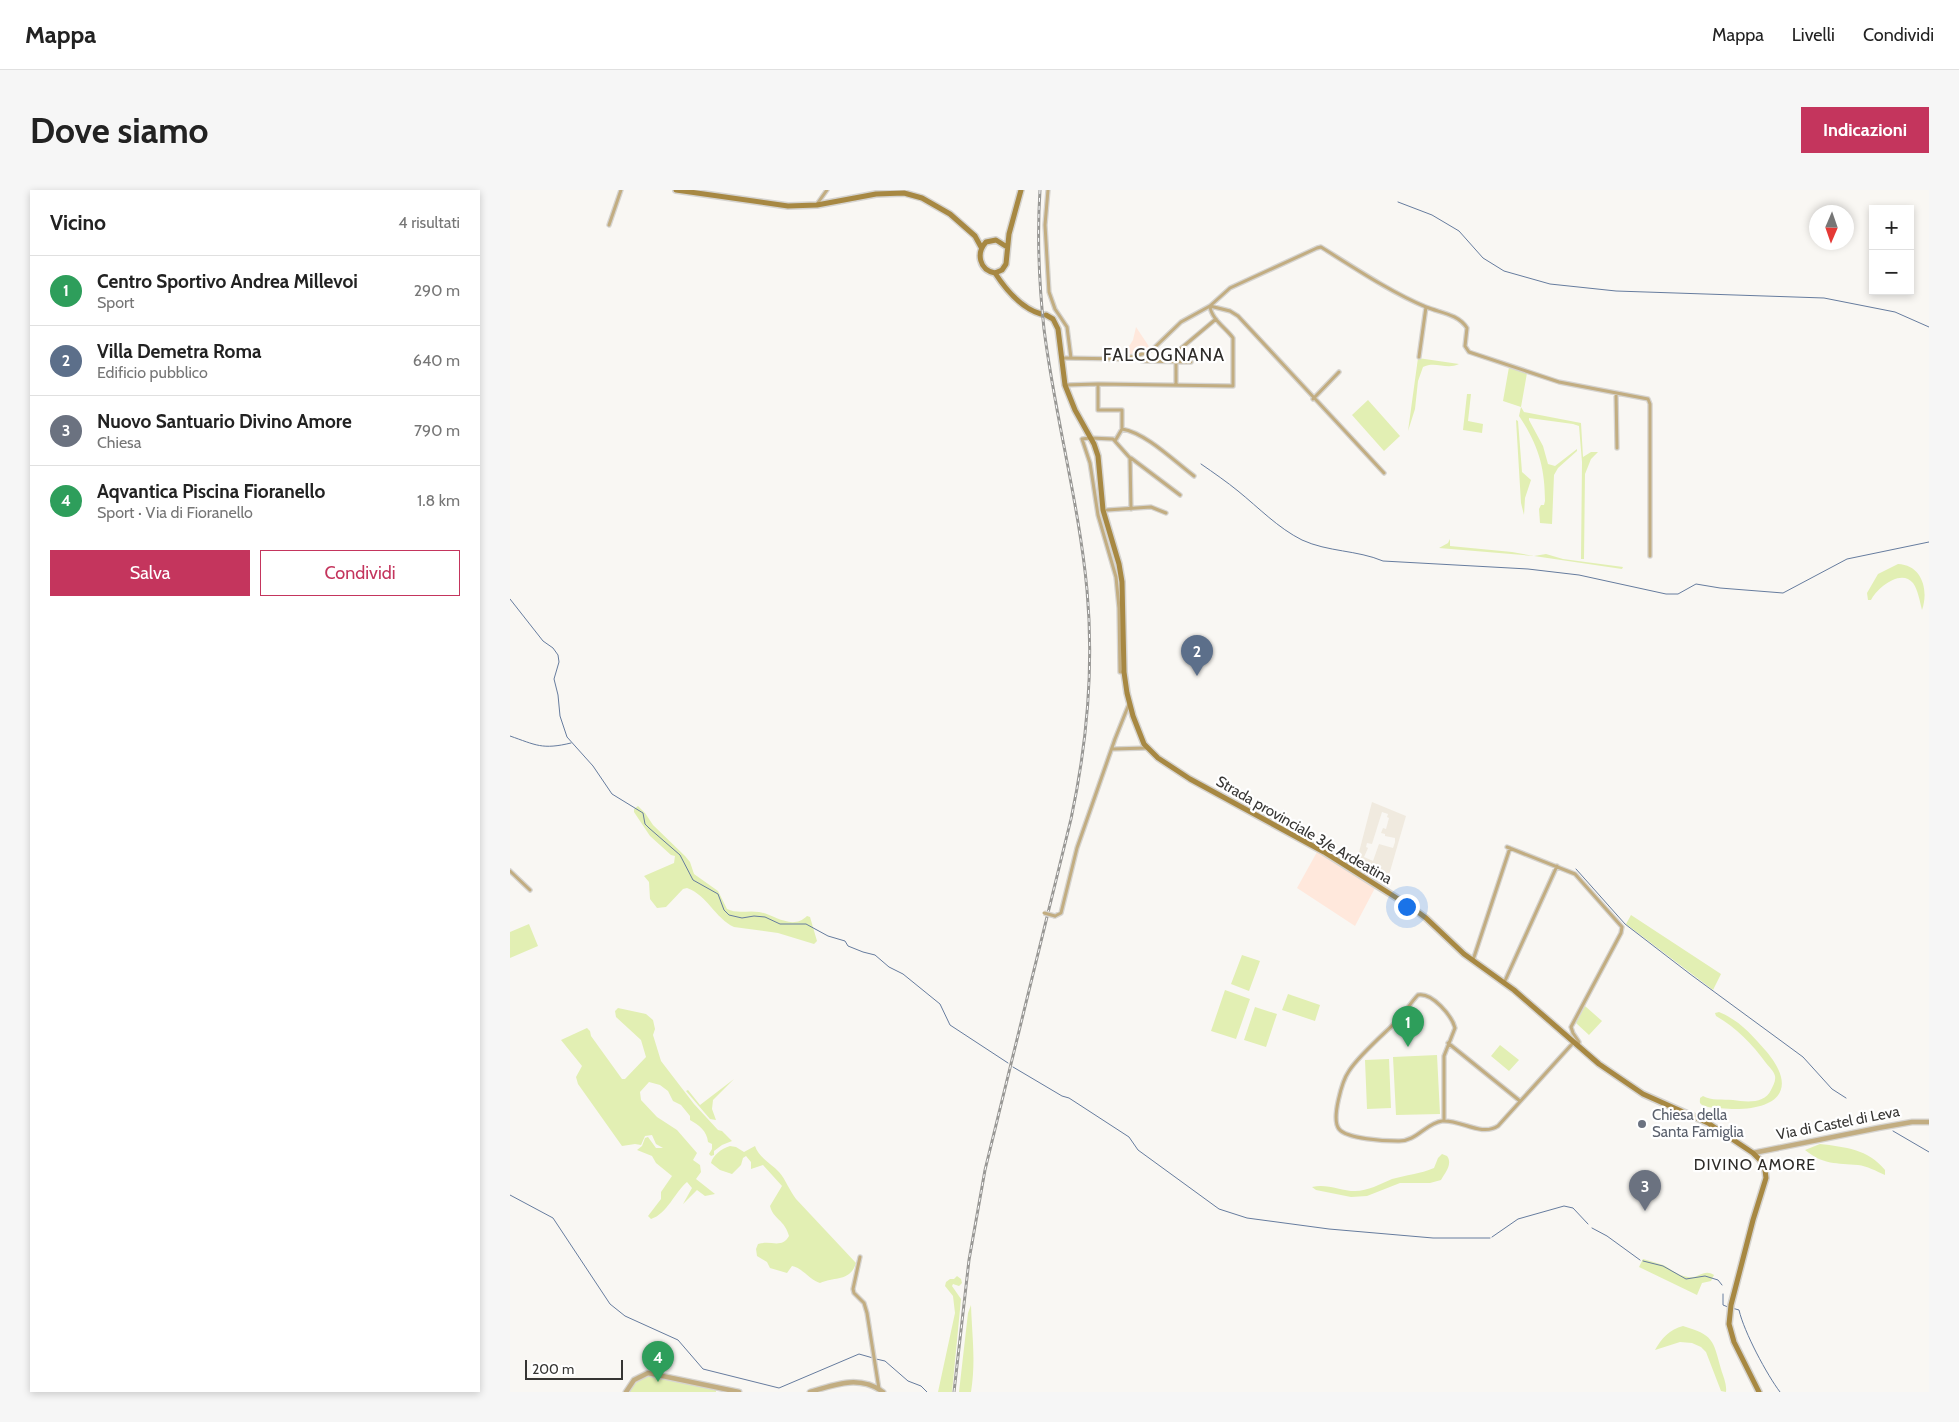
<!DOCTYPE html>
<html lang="it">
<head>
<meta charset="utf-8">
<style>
  body { margin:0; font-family:Cabin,sans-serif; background:#f6f6f6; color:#222 }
  .controls { position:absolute; right:15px; top:15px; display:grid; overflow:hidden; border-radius:0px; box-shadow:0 2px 8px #0003 }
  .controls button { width:45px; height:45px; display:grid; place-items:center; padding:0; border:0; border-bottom:1px solid #e0e0e0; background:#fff; color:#222; font:25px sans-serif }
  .compass { position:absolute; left:1299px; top:15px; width:45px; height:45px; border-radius:50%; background:#fff; box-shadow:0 2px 8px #0003; rotate:182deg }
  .scale { position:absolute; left:15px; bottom:12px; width:98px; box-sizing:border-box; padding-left:5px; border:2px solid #363533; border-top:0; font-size:14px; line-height:18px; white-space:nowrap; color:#363533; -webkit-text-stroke:4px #fff; paint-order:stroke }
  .you { position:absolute; left:896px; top:716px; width:18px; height:18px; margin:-12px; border:4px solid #fff; border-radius:50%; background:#1a73e8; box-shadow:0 0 0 8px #1a73e833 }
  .badge { display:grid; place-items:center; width:32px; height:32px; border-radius:50%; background:#c4355d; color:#fff; font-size:16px; font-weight:700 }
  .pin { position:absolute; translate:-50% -41px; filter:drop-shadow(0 1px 2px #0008) }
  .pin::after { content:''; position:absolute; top:26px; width:18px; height:15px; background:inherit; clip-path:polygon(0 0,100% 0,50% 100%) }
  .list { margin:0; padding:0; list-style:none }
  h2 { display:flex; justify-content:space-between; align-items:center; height:65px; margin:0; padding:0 20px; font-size:21px }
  h2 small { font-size:16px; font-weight:400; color:#767676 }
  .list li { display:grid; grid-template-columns:32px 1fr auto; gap:15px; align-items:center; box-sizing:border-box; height:70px; padding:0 20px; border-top:1px solid #e0e0e0 }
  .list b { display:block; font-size:19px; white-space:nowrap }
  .list p { margin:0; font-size:16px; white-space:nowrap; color:#767676 }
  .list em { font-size:16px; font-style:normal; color:#767676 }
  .actions { display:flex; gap:10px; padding:15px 20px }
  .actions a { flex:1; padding:11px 0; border:1px solid #c4355d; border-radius:0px; text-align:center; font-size:18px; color:#c4355d }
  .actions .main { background:#c4355d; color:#fff }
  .map { position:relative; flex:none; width:1419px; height:1202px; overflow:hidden; border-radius:0px }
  header { display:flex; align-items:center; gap:30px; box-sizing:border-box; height:70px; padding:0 25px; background:#fff; border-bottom:1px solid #e0e0e0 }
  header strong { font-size:24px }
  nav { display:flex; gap:28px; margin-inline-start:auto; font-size:18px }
  .intro { display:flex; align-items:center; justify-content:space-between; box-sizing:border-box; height:120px; padding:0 30px }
  h1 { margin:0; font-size:35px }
  .button { padding:12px 22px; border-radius:0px; background:#c4355d; color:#fff; font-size:18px; font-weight:700 }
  main { display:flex; gap:30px; padding:0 30px }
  aside { flex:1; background:#fff; border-radius:0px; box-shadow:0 2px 8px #0003 }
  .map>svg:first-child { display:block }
  .commercial { fill:#ffe8dc }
  .built { fill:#f0eadf; fill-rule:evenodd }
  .green { fill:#e2efb3 }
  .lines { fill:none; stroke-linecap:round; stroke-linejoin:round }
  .stream { stroke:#667c9e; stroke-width:1 }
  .minor-casing { stroke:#d6d4d0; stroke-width:5.5 }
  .tertiary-casing { stroke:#d6d4d0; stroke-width:7 }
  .secondary-casing { stroke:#d6d4d0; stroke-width:8 }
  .minor { stroke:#c2ad81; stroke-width:3 }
  .tertiary { stroke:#c2ad81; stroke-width:4.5 }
  .secondary { stroke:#a78842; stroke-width:5 }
  .rail-casing { stroke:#999895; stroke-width:3 }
  .rail { stroke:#fff; stroke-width:1; stroke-dasharray:4; stroke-linecap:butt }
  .minor-bridge-casing { stroke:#d6d4d0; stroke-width:5.5; stroke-linecap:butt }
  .minor-bridge { stroke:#c2ad81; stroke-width:3 }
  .worship-dot { fill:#6b7280; stroke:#fff; stroke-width:2 }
  .labels { text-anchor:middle; stroke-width:4.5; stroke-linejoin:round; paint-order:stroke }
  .street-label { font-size:15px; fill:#363533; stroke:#fff }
  .worship-label { font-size:15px; fill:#5b616d; stroke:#fff; text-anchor:start }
  .neighbourhood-label { font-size:16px; letter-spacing:1px; fill:#2e2c29; stroke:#fff }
  .quarter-label { font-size:18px; letter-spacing:1px; fill:#2e2c29; stroke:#fff }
</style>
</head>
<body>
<header>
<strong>Mappa</strong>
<nav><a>Mappa</a><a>Livelli</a><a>Condividi</a></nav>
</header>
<div class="intro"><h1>Dove siamo</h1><a class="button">Indicazioni</a></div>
<main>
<aside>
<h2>Vicino<small>4 risultati</small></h2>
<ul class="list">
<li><span class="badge" style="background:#2e9e5b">1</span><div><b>Centro Sportivo Andrea Millevoi</b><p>Sport</p></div><em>290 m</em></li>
<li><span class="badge" style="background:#5c6f8a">2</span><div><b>Villa Demetra Roma</b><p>Edificio pubblico</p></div><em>640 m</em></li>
<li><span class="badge" style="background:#6b7280">3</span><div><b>Nuovo Santuario Divino Amore</b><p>Chiesa</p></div><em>790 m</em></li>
<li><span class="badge" style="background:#2e9e5b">4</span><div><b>Aqvantica Piscina Fioranello</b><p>Sport · Via di Fioranello</p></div><em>1.8 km</em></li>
</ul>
<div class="actions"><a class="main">Salva</a><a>Condividi</a></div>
</aside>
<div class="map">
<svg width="1419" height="1202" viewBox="0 0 1419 1202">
  <rect width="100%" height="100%" fill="#f9f7f3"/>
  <!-- commercial -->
  <path class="commercial" d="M 626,137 L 640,158 L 629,164 L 612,167 L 623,150 Z
    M 807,662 L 865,698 L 845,736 L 787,698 Z"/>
  <!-- built -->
  <path class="built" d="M 862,612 L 896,626 L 879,685 L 869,682 L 847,670 ZM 872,622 L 878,624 L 877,627 L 879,628 L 876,639 L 873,638 L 871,643 L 875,644 L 875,646 L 885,648 L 885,652 L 883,658 L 869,654 L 863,671 L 854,667 L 858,658 L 856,657 L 857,653 L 862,654 Z"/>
  <!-- green -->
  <path class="green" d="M 908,168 L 949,174 C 937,180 925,171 913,177 L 908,191 L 905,219 L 898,241 Z
    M 999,177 L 1017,183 L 1011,217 L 1014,222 L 1071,233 L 1073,267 L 1081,262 L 1088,262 L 1081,269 L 1075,284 L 1074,369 L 1071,369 L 1072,272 L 1069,236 L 1063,234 L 1019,228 L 1019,230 L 1033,256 L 1038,274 L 1045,276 L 1067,259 L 1067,261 L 1048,278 L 1044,285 L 1042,334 L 1030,333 L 1029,319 L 1031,315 L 1034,315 L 1035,311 C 1035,277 1028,254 1009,226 L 1011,217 L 993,211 Z
    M 957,204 L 961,204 L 958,231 L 973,234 L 972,243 L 953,240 Z
    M 858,210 L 890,246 L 874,261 L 842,225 Z
    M 1006,230 L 1008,231 L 1012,282 L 1021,290 L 1015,308 L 1014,325 L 1011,313 Z
    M 940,349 L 940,356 L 1002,362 L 1024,366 L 1036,364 L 1053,369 L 1113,377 L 1112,379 L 1024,366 L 929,358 L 938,353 Z
    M 1388,374 C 1412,375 1419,400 1412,420 C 1410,412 1408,400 1403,393 C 1391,378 1367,398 1361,410 L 1358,410 L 1357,403 L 1368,384 Z
    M 128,616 L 135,623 L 143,635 L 175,666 L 180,672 L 184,684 L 208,701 L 217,719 C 227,724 238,720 249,722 C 263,724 282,741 297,726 L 300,727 L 307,751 L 304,754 L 268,743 L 224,737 C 205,728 197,705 177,698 L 173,699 L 156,717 L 147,718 L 140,709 L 139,692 L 134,686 L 164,673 L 165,666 L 161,665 L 140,646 L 124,622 L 124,619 Z
    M 1121,725 L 1211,784 L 1203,800 L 1116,734 Z
    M 19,734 L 28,756 L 0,768 L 0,742 Z
    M 732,765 L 750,771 L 739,801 L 721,794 Z
    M 715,800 L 740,809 L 726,849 L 701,841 Z
    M 778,804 L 810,815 L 805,831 L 772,820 Z
    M 1075,816 L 1092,831 L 1079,845 L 1066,833 Z
    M 745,817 L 767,824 L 756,857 L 734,850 Z
    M 108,818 L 136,824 L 143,830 L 145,839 L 143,845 L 151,871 L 184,914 L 208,940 L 212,941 L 222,951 L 212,955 L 204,961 L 204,965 L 201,966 L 199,964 L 202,959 L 202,954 L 198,952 C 197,941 189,935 180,930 L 180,926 L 171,915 L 163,911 L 158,901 L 150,895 L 139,892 L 130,902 L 131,910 L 147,927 L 167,940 L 187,963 L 183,970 L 190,975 L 191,982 L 186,989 L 205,1004 L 195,1006 L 187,1000 L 173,1014 L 182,998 L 177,992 C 165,1002 157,1024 141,1029 L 138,1026 L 151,1009 L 151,1002 L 162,986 L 146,973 L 142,966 L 127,960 L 132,956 L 135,948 L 138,947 L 146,958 L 153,958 L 146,954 L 142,945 L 135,946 L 131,955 L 125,954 L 112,956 L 68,894 L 66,887 L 72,876 L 51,850 L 77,838 L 80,841 L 81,846 L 112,889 L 115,889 L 136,867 L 131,850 L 106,827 L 105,821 Z
    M 1209,822 C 1229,830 1242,845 1256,861 C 1289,900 1267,920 1222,919 C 1213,918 1201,919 1192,915 C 1189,913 1190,912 1190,908 L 1193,906 C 1201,911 1213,909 1223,910 C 1236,912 1255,914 1261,900 C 1263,896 1266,891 1265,886 C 1264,881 1259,877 1256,873 C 1242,854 1227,838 1206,826 L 1205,823 Z
    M 990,855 L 1009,870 L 999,881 L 981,866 Z
    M 927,865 L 930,924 L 886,925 L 883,867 Z
    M 879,869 L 881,918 L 857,919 L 855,870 Z
    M 224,889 L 203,910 L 202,919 L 206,930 L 200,929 L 176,901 L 178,900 L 190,915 Z
    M 1310,954 C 1335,957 1358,959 1375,980 L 1375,985 C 1366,981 1357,976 1348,975 C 1327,973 1313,975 1295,960 Z
    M 220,956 L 226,957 L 234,962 L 245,956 C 249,968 261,973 269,982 C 276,990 279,1000 286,1009 L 346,1073 C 340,1092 326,1086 310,1093 C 300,1090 291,1077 282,1076 L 277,1083 L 260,1078 L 257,1072 L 247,1066 L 246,1059 L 248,1054 C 261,1050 272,1059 279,1046 C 275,1030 263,1029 260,1016 L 272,996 L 253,975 L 241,979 L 241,972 L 236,966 L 233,968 L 231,975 L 222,984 L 210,980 L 201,973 C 203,965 211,959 220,956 Z
    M 932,964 L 937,966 C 943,974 935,983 931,990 L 920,993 L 890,993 L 857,1006 L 841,1007 L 806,1000 L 802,997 C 816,993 831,1001 845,1001 C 858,1001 870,994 882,989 C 896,985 910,984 924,978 L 928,968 Z
    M 1133,1069 C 1140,1071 1147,1073 1153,1075 C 1161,1079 1168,1086 1178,1087 C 1188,1089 1194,1078 1204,1085 L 1201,1091 L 1192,1093 L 1187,1105 L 1129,1077 Z
    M 447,1086 L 451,1089 L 452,1093 L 449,1096 L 443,1094 L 442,1096 L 451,1109 L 442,1202 L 428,1202 L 445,1123 L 443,1106 L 435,1096 L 436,1092 L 440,1089 L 444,1089 Z
    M 461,1115 C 462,1146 466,1171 461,1202 L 449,1202 L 458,1123 Z
    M 1173,1136 C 1203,1145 1203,1149 1211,1179 C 1213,1186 1217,1194 1216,1202 L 1211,1201 L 1196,1162 L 1191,1157 L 1182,1153 L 1170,1152 L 1145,1160 C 1151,1149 1160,1139 1173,1136 Z
    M 140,1186 L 206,1200 L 206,1202 L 119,1202 C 124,1193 130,1189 140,1186 Z"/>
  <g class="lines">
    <!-- stream -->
    <path class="stream" d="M 888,12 L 922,25 L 949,41 L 973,68 L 994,81 L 1040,94 L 1106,101 L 1314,108 L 1385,122 L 1419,137
      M 691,274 C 704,283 717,292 728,301 C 749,318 768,338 792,350 C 818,362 847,360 873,371 L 1018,379 L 1069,385 L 1156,404 L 1168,404 L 1186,394 L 1210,398 L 1273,403 L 1337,369 L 1419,352
      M 0,409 L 33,451 L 43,458 L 48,465 L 49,472 L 44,489 L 48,505 L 50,526 L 57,547 L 83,576 L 102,604 L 133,623 L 135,634 L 139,638 L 170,665 L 183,690 L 208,704 L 214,720 L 219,725 L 232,728 L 244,726 L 255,727 L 270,734 L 296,734 L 318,746 L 335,751 L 338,756 L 353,762 L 365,765 L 379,777 L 393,784 L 430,814 L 440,835 L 498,873
      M 0,546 C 26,555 32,560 61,553
      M 1066,679 L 1115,734 L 1180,784 L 1293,867 L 1322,899 L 1336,908
      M 503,877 L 552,906 L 559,908 L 619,947 L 628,960 L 709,1019 L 737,1028 L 819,1039 L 923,1048 L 980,1048
      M 1383,941 L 1419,962
      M 0,1005 L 43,1028 L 100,1114 L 115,1126 L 168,1150 L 193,1179 L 269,1198 L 349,1164 L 363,1168
      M 1082,1038 L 1097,1046 L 1130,1070
      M 982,1047 L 1008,1029 L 1054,1016 L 1063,1018 L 1078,1034
      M 1133,1071 L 1153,1076 L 1176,1089 L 1195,1086 L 1208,1090 L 1212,1095
      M 1213,1104 L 1213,1115 L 1218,1117
      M 1222,1118 L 1229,1120 C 1234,1142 1257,1185 1270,1202
      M 366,1169 L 375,1171 L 398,1191 L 411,1196 L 417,1202"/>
    <defs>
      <path id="minor" d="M 538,0 L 535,35 L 539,102 L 545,119 L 557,137 L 561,168
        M 307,14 L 317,0
        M 99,35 L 111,0
        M 700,116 L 720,121 L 728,126 L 874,283
        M 909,167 L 916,117
        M 552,168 L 613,169 L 636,163 L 644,158 L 671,132 L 700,116 L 720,98 L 807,58 L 811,57 C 843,77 882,103 916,117 C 931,123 948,124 957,138 L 955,156 L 959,162 L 1049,192 L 1138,209 L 1140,214 L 1140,366
        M 632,171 L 681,172
        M 588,194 L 588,220 L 612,220 L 612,239
        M 555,195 L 588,194 L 723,196 L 723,148 C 716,138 701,129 700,116
        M 666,195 L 666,168 L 669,160 L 706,129
        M 1106,203 L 1107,258
        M 803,209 L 829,182
        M 605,251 L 612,239 C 636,243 664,271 684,286
        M 621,268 L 670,305
        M 597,320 L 641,317 L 656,323
        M 614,482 L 610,482 L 609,418 L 606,387 L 588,325 L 580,273 L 572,249 L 580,248 L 603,249 L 620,268 L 621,319
        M 602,559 L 637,558
        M 997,657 L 1065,684 L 1112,737 L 1111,743 L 1061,837 L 1063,843 L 1069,852 L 1068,856
        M 0,681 L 20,700
        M 545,726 L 551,723 L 567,658 L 605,549 L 619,514
        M 963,770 L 1000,658
        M 994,793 L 1047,676
        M 938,853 L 1010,911
        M 934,931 L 934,866 L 945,838 C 942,826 922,802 908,805 C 901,812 896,821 889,829 C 874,844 849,865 839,881 C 832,891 821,929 829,939 C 837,949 875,951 888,951 C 906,952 916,933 932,931 C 950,929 971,947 988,936 L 1063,853
        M 350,1067 L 343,1099 L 344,1103 L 354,1113 L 357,1123 L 369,1199"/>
      <path id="tertiary" d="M 1243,963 L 1368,938 L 1402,932 L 1419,932
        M 116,1202 L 124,1190 L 138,1183 L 229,1202
        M 300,1202 C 326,1194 350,1185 373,1202"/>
      <path id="secondary" d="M 166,0 L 278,16 L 307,15 L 366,4 L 394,3 L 412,8 L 440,24 L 465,46 L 471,57
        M 497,57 L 486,50 L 476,52 C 466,63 469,80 485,83 L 492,80 L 496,74 L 499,44 L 511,0
        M 485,83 C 496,100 511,118 531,124
        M 536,125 L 543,129 L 548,139 L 555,195 L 565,220 L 584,254 L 588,266 L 593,320 L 609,374 L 612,392 L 614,482 L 617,503 L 623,526 L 634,554 L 648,568 L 680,589 L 814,662 L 901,717 L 916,728 L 954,764 L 1004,800 L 1089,874 L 1133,904 L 1198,933 L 1243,963 L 1250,970 L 1255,980 L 1256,988 L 1243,1030 L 1221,1115 L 1219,1134 L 1224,1152 L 1249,1202"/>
    </defs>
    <!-- minor casing -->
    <use href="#minor" class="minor-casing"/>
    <!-- tertiary casing -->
    <use href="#tertiary" class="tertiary-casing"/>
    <!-- secondary casing -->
    <use href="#secondary" class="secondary-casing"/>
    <!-- minor -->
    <use href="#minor" class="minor"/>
    <!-- tertiary -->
    <use href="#tertiary" class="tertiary"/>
    <!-- secondary -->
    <use href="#secondary" class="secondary"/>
    <defs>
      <path id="rail" d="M 444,1202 L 459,1070 L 475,980 L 561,629 C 577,554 584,477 577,400 C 569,313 545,227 534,139 C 529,93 527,47 530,0"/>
    </defs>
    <!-- rail casing -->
    <use href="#rail" class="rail-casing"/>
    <!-- rail -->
    <use href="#rail" class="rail"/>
    <defs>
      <path id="minor-bridge" d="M 534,723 L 545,726"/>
    </defs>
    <!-- minor-bridge casing -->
    <use href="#minor-bridge" class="minor-bridge-casing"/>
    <!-- minor-bridge -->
    <use href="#minor-bridge" class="minor-bridge"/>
  </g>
  <!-- markers -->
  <circle class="worship-dot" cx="1132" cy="934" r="5"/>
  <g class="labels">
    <!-- street labels -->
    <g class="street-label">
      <text transform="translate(794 640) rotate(30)" y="5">Strada provinciale 3/e Ardeatina</text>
      <text transform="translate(1328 933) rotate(-11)" y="5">Via di Castel di Leva</text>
    </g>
    <!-- worship labels -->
    <g class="worship-label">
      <text x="1142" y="930">Chiesa della<tspan x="1142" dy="17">Santa Famiglia</tspan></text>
    </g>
    <!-- neighbourhood labels -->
    <g class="neighbourhood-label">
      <text x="1245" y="980">DIVINO AMORE</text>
    </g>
    <!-- quarter labels -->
    <g class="quarter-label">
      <text x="654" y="171">FALCOGNANA</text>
    </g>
  </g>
</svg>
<div class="controls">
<button>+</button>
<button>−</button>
</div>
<svg class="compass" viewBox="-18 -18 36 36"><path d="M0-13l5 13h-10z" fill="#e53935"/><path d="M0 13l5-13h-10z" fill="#767676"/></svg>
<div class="scale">200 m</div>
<div class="you"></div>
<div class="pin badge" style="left:898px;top:857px;background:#2e9e5b">1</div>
<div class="pin badge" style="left:687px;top:486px;background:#5c6f8a">2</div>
<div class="pin badge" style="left:1135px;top:1021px;background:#6b7280">3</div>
<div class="pin badge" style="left:148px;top:1192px;background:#2e9e5b">4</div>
</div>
</main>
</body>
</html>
